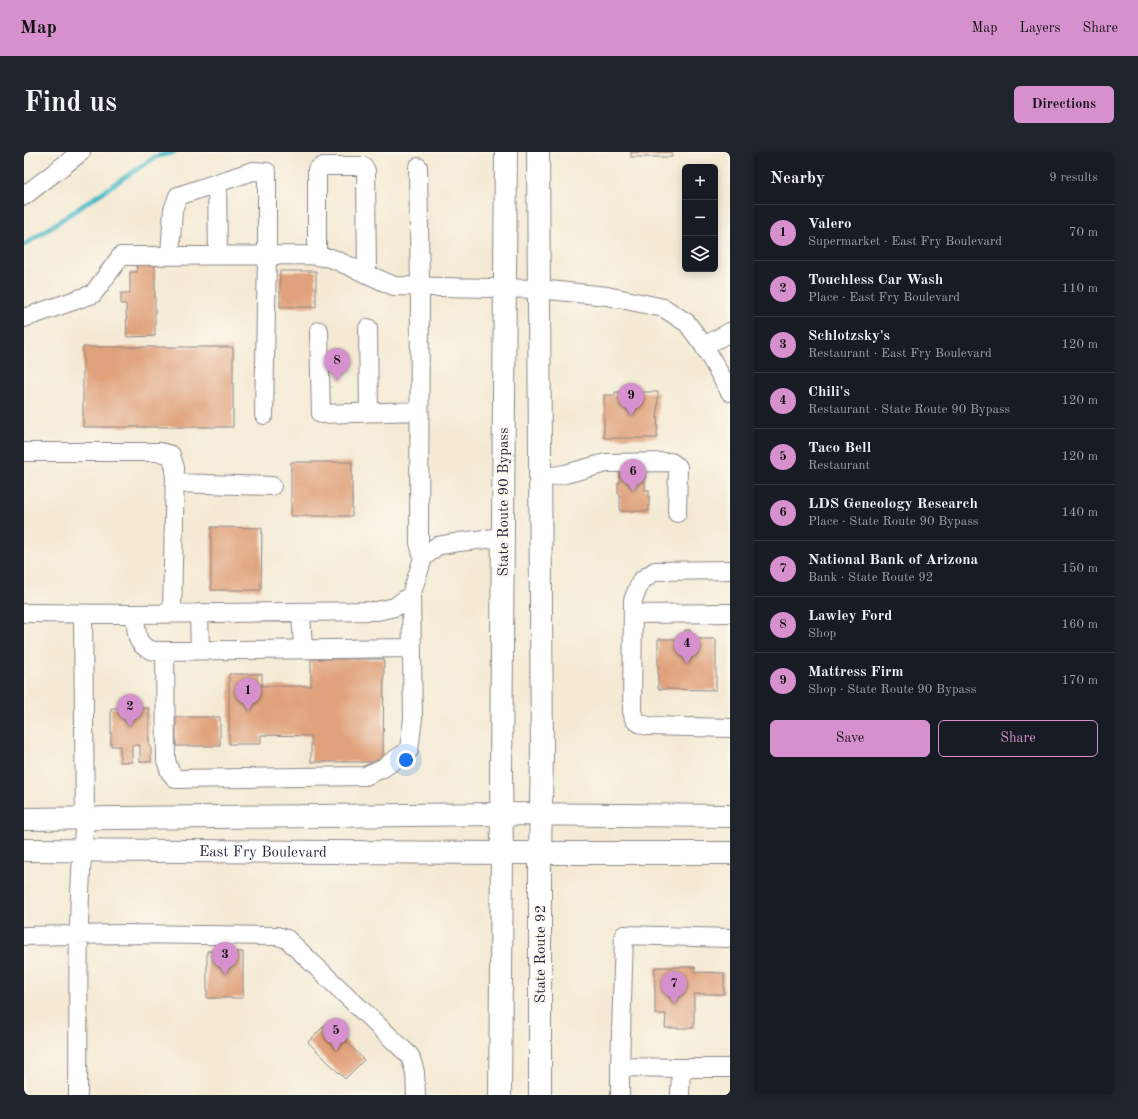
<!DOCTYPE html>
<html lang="en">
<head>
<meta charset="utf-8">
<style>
  body { margin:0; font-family:"Old Standard TT",serif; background:#20242c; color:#f1f3f6 }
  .controls { position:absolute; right:12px; top:12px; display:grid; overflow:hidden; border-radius:6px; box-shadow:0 2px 10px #0003 }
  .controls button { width:36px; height:36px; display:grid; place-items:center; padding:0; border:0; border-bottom:1px solid #363941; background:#171b24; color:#f1f3f6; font:20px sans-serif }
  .you { position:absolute; left:382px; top:608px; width:14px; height:14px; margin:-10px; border:3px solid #fff; border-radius:50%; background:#1a73e8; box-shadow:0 0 0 6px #1a73e833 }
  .badge { display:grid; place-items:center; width:26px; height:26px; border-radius:50%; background:#d690ce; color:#111; font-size:13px; font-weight:700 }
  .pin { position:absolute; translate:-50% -33px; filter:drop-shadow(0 1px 2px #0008) }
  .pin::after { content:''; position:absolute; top:21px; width:14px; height:12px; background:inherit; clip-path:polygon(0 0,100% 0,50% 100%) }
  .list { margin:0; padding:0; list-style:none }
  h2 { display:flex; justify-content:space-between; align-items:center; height:52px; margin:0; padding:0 16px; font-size:17px }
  h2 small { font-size:13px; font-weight:400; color:#9ea1a6 }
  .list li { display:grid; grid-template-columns:26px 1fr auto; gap:12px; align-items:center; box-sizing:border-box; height:56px; padding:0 16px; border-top:1px solid #363941 }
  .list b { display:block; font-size:15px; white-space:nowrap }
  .list p { margin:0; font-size:13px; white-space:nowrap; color:#9ea1a6 }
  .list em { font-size:13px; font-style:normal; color:#9ea1a6 }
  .actions { display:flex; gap:8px; padding:12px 16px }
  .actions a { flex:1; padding:9px 0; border:1px solid #d690ce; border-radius:6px; text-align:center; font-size:14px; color:#d690ce }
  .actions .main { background:#d690ce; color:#111 }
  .icon { flex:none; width:22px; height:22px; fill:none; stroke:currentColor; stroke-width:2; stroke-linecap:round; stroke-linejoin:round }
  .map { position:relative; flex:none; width:706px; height:943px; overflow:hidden; border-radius:6px }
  header { display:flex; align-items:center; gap:24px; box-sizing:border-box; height:56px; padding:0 20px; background:#d690ce; color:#111 }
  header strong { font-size:19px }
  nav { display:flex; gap:22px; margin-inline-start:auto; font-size:14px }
  .intro { display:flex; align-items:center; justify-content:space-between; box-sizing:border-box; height:96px; padding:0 24px }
  h1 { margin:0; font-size:28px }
  .button { padding:10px 18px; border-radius:6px; background:#d690ce; color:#111; font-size:14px; font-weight:700 }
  main { display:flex; gap:24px; padding:0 24px }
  aside { flex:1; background:#171b24; border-radius:6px; box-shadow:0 2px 10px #0003 }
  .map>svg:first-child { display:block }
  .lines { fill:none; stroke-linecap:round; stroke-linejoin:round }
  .stream { stroke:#4fbbc9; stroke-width:5 }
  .building { fill:#e0a27c }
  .minor-casing { stroke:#8b8688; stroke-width:20 }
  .major-casing { stroke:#8b8688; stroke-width:24 }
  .highway-casing { stroke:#8b8688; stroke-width:24 }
  .minor { stroke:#fff; stroke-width:18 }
  .major { stroke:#fff; stroke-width:22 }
  .highway { stroke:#fff; stroke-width:22 }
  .labels { text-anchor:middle; stroke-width:3.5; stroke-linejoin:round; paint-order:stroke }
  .street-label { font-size:15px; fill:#22223b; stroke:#fbf7ec }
</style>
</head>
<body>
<header>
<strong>Map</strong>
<nav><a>Map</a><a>Layers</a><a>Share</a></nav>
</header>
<div class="intro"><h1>Find us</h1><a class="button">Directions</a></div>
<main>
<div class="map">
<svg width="706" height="943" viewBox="0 0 706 943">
  <rect width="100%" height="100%" fill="#fbf7ec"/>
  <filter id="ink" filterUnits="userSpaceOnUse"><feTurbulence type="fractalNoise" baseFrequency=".025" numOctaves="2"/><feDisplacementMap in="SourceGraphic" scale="8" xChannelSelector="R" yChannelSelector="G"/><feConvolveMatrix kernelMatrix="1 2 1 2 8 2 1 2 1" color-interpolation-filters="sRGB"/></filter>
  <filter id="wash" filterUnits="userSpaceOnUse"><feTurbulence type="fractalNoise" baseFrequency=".012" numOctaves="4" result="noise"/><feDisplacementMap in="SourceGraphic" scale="16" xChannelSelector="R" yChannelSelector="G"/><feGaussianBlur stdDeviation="0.9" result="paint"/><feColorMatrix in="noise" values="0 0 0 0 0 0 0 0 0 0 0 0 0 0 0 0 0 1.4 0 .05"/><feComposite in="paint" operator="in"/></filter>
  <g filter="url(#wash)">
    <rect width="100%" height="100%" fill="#f4ead4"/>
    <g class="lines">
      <!-- stream -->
      <path class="stream" d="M 0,93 L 131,5 L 150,0"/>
    </g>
    <g id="blocks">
      <!-- building -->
      <path class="building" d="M 607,0 L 648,0 L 648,5 L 607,5 Z
        M 112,111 L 131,111 L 131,184 L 103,185 L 102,152 L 97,152 L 97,141 L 106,141 L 106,120 L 113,120 Z
        M 256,119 L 292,119 L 292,155 L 256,155 Z
        M 59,195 L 209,195 L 209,275 L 59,275 Z
        M 591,240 L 634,240 L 633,286 L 580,286 L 580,243 L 591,243 Z
        M 267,310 L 328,310 L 328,364 L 267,364 Z
        M 596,319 L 621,319 L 621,338 L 625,338 L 625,359 L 596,359 L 596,342 L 594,342 L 594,331 L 596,331 Z
        M 187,375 L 238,376 L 237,438 L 187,438 Z
        M 661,478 L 666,478 L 666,487 L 692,487 L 692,538 L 634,537 L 634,487 L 661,487 Z
        M 287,507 L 360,507 L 359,610 L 287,610 L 287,584 L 237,583 L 237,592 L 205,592 L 205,522 L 238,522 L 238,534 L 287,534 Z
        M 87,556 L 125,556 L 125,594 L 127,594 L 127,610 L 116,610 L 116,593 L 108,593 L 108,610 L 96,610 L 96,594 L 87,594 Z
        M 152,565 L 196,565 L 196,594 L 152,594 Z
        M 183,799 L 219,800 L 219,846 L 183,846 Z
        M 631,815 L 671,815 L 671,820 L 700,821 L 700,842 L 670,842 L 670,876 L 641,876 L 642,862 L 631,862 Z
        M 304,870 L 340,908 L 321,927 L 284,890 Z"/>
    </g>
  </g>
  <g filter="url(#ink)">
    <use href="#blocks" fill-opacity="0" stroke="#8b8688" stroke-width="1"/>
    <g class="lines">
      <defs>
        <path id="minor" d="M 394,15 L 396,135 L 395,391 L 399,406
          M 193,31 L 194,103
          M 0,44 L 57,0
          M 146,103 L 149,58 L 154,44 L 229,19 L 243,20 L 243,103 L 240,263
          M 293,104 L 293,18 L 299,14 L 339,14 L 342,19 L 343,122
          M 0,166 L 69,142 L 97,104 L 286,103 L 307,106 L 370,134 L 515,137 L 583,144 L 640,156 L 663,171 L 680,194 L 706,240
          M 344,176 L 345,260
          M 295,179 L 297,262 L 395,259
          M 680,194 L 706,180
          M 0,300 L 136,300 L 147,303 L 151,316 L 148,462
          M 517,326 L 541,322 L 582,311 L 647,310 L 654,315 L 653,361
          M 151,331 L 248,334
          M 706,418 L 631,419 L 617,429 L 609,448 L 608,559 L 610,567 L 617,572 L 624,574 L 706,576
          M 277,460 L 279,497
          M 0,461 L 111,462 L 353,459 L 371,455 L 387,443 L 399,406 L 413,394 L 435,390 L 480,385
          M 175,461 L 176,498
          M 111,462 C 113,480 110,495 131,499 L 388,496
          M 609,462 L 706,461
          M 141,499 L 142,608 L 146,620 L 152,627 L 341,624 L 359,616 L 385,598 L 389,566 L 387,443
          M 0,784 L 99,782 L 253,784 L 263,787 L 386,904 L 391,920 L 392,943
          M 657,916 L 596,915 L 600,783 L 706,786
          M 54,943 C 55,851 52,758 61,667 L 59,462
          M 596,943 L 596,915
          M 656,943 L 657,916 L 706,916"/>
        <g id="major">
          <path d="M 0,667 L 477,662"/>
          <path id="s1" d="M 0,698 L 478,701 L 476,943"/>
          <path d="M 516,943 L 516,701"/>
        </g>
        <path id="highway" d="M 482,0 L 477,620 L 478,701 L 706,701
          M 514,0 L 518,602 L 516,701
          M 477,662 L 706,664"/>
      </defs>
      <!-- minor casing -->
      <use href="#minor" class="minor-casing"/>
      <!-- major casing -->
      <use href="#major" class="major-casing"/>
      <!-- highway casing -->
      <use href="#highway" class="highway-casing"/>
      <!-- minor -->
      <use href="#minor" class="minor"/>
      <!-- major -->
      <use href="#major" class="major"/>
      <!-- highway -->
      <use href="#highway" class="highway"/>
    </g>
  </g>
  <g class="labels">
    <!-- street labels -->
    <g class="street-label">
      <text transform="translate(479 350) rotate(-90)" y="5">State Route 90 Bypass</text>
      <text dy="5" stroke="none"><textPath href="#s1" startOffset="239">East Fry Boulevard</textPath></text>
      <text transform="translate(516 802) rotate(-90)" y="5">State Route 92</text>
    </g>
  </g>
</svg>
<div class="controls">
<button>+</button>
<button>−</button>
<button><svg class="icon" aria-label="layers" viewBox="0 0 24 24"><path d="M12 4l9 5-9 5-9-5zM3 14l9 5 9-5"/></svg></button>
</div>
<div class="you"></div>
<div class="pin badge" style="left:224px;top:559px">1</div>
<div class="pin badge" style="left:106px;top:575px">2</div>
<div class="pin badge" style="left:201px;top:823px">3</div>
<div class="pin badge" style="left:663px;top:512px">4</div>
<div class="pin badge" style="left:312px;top:899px">5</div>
<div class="pin badge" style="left:609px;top:340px">6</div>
<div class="pin badge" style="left:650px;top:852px">7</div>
<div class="pin badge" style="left:313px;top:229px">8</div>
<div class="pin badge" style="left:607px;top:264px">9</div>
</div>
<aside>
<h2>Nearby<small>9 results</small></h2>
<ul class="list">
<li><span class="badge">1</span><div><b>Valero</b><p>Supermarket · East Fry Boulevard</p></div><em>70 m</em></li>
<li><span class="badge">2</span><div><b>Touchless Car Wash</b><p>Place · East Fry Boulevard</p></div><em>110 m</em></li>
<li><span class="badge">3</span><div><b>Schlotzsky's</b><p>Restaurant · East Fry Boulevard</p></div><em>120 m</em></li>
<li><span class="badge">4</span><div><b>Chili's</b><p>Restaurant · State Route 90 Bypass</p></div><em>120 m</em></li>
<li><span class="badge">5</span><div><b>Taco Bell</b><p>Restaurant</p></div><em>120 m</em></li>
<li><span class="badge">6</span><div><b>LDS Geneology Research</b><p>Place · State Route 90 Bypass</p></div><em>140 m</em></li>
<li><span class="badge">7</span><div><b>National Bank of Arizona</b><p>Bank · State Route 92</p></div><em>150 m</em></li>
<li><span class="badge">8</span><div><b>Lawley Ford</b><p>Shop</p></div><em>160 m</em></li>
<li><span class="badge">9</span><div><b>Mattress Firm</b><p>Shop · State Route 90 Bypass</p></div><em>170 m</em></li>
</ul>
<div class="actions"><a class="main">Save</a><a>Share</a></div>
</aside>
</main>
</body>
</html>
